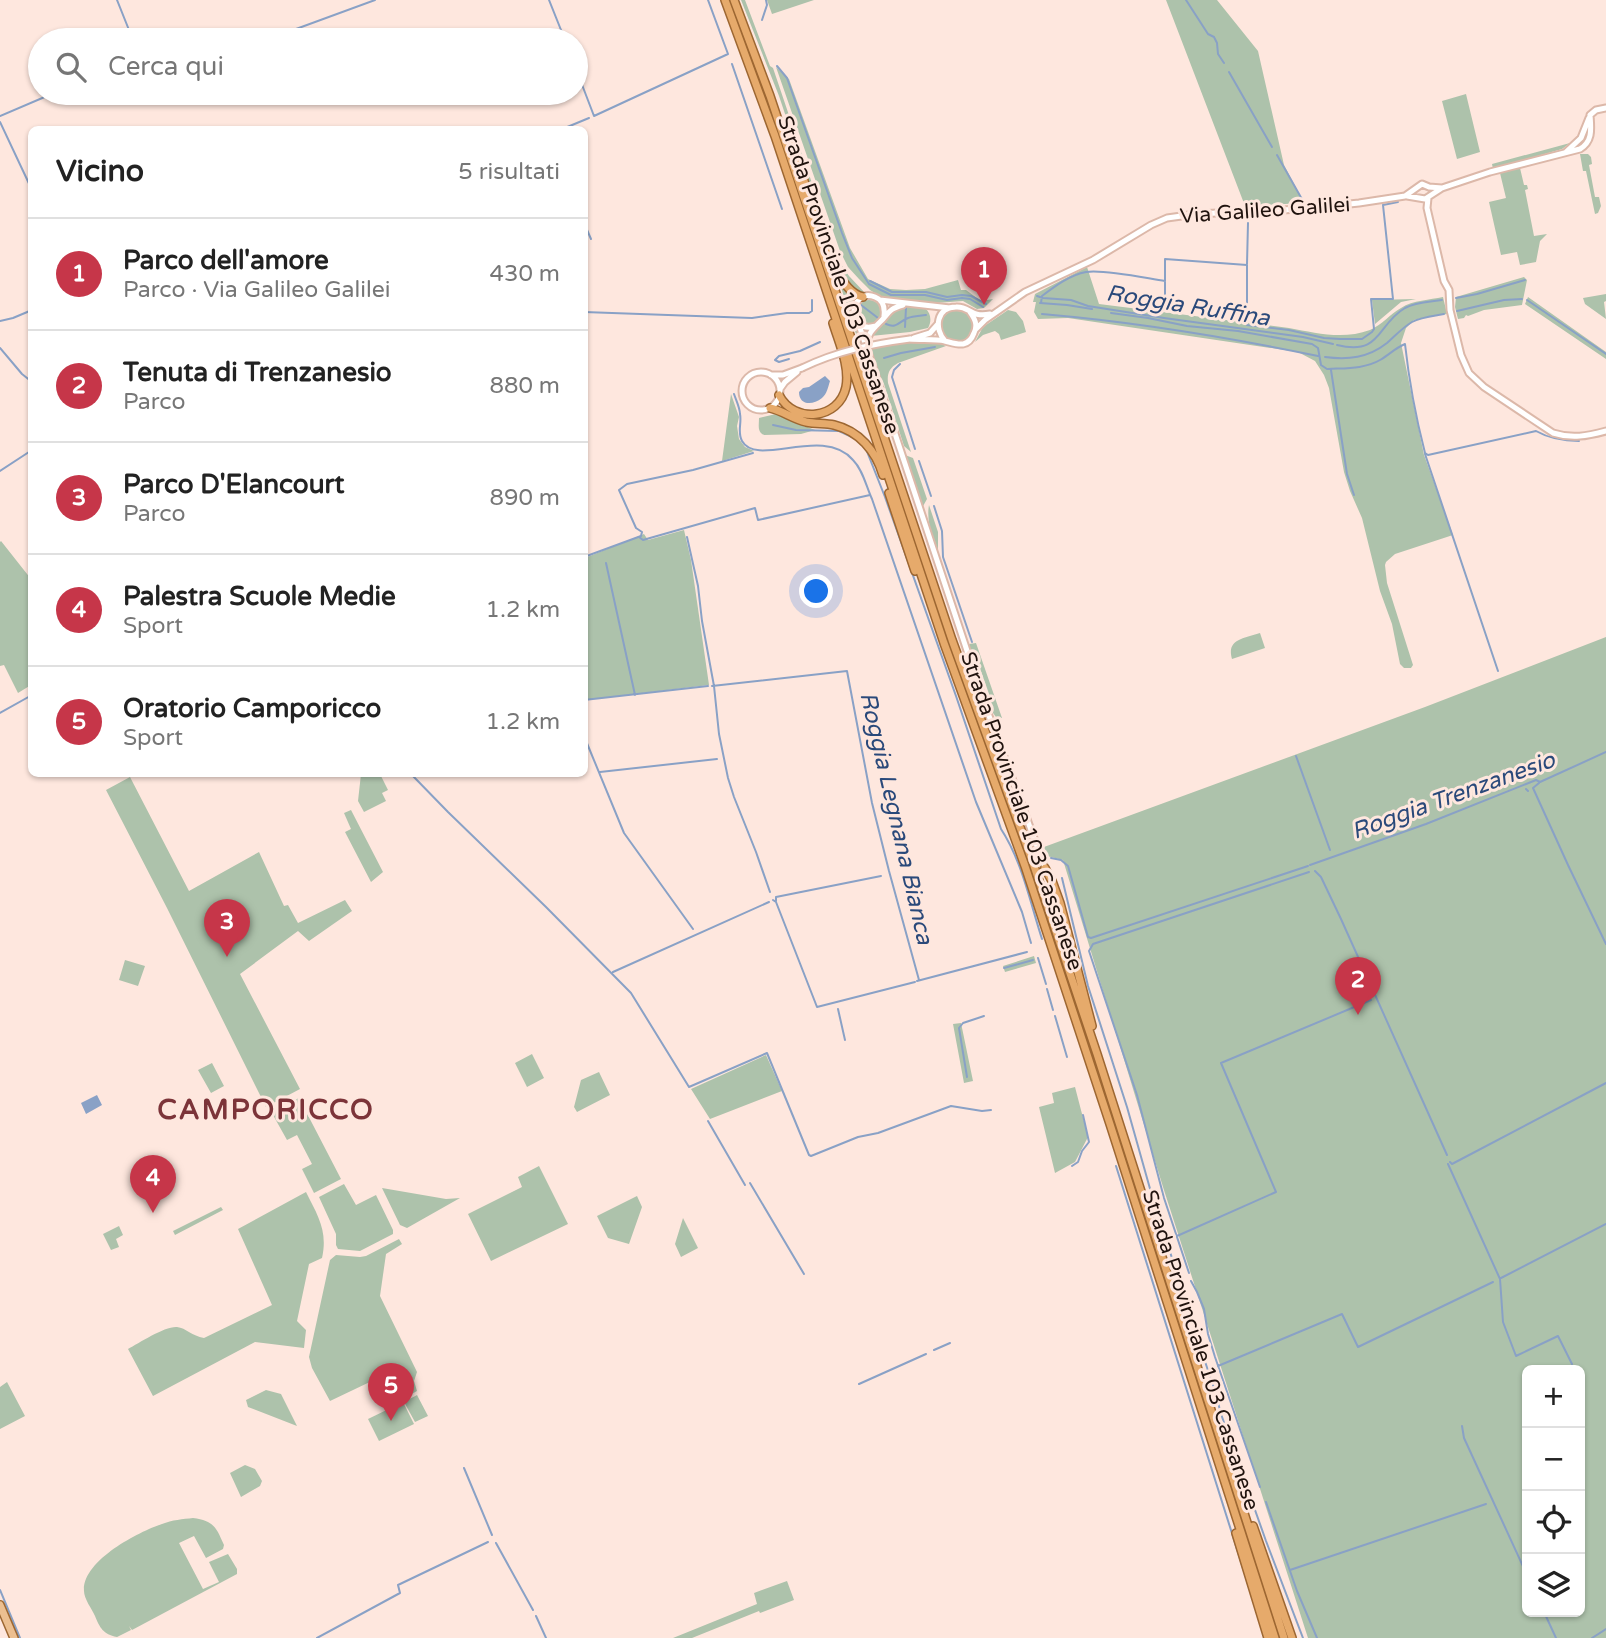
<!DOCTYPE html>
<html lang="it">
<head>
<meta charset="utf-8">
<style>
  body { margin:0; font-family:"Varela Round",sans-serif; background:#f2f2f2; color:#222 }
  .controls { position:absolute; right:21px; bottom:21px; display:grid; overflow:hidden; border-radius:10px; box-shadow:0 2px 5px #0004 }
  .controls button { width:63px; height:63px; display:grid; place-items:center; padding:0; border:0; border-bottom:2px solid #e0e0e0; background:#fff; color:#222; font:35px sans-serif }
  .you { position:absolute; left:817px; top:592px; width:24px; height:24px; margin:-18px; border:5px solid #fff; border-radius:50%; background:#1a73e8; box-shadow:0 0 0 10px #1a73e833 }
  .badge { display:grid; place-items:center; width:46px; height:46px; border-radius:50%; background:#c63649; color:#fff; font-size:23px; font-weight:700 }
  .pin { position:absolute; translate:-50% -58px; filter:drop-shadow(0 2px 4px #0008) }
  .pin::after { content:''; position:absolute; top:37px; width:24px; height:21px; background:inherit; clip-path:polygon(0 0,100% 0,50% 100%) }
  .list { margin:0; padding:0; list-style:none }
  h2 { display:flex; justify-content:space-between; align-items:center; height:91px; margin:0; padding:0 28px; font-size:30px }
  h2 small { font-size:23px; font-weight:400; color:#767676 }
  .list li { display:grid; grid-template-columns:46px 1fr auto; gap:21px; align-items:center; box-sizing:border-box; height:112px; padding:0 28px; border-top:2px solid #e0e0e0 }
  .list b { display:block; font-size:26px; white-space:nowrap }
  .list p { margin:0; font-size:23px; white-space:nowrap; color:#767676 }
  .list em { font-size:23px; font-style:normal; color:#767676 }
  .icon { flex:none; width:38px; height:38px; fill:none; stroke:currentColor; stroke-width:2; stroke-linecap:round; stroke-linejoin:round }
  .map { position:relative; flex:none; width:1606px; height:1638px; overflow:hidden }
  .search { position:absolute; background:#fff; box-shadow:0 2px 5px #0004; left:28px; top:28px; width:560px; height:77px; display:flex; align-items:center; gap:18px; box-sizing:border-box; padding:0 24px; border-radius:38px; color:#767676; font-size:26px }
  .panel { position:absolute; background:#fff; box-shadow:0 2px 5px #0004; left:28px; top:126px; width:560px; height:651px; border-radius:10px }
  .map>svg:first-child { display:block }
  .green { fill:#adc2ab; fill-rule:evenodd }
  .water { fill:#89a1c6 }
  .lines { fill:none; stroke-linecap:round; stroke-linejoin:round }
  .stream { stroke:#89a1c6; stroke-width:2 }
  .tertiary-casing { stroke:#dcb8a9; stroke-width:9 }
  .primary-casing { stroke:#9d6732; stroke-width:10 }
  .trunk-casing { stroke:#9d6732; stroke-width:10 }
  .tertiary { stroke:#fff; stroke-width:5 }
  .primary { stroke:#ecbf90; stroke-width:7 }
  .trunk { stroke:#e6aa6b; stroke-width:7 }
  .tertiary-bridge-casing { stroke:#dcb8a9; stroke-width:9; stroke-linecap:butt }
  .tertiary-bridge { stroke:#fff; stroke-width:5 }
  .labels { text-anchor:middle; stroke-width:6; stroke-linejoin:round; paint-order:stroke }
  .street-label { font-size:21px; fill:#20130e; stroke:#fee7de }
  .water-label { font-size:23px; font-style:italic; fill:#2a497a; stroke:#fee7de }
  .district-label { font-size:28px; font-weight:bold; letter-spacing:2px; fill:#7c3439; stroke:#fee7de }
</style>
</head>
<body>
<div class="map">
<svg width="1606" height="1638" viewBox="0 0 1606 1638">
  <rect width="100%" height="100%" fill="#fee7de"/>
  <!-- green -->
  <path class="green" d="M 741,0 L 745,0 L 770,66 L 773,68 L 838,260 L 849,276 L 865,293 C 848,291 840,271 833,257 L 779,96 Z
    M 767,0 L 814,0 L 772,14 Z
    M 1166,0 L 1217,0 L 1258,51 L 1284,165 L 1304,203 L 1245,206 Z
    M 776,67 L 789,79 L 850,248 L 868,279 L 890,289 L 906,290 L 925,289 L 958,280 L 961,290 L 966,290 L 981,301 L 993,299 L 984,308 L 977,309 L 963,301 L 936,303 L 884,299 L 870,290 L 859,279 L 848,267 L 840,251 Z
    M 1466,94 L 1480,152 L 1457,159 L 1442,101 Z
    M 1570,143 L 1562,149 L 1493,169 L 1492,164 Z
    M 1580,154 L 1588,154 L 1591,157 L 1592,164 L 1589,165 L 1595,197 L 1599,197 L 1601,206 L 1598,213 L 1595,214 L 1586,171 L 1583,171 Z
    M 1520,168 L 1524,185 L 1527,185 L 1528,189 L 1525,190 L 1534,236 L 1547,234 L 1540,241 L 1536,262 L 1520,265 L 1517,252 L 1501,255 L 1489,202 L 1506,198 L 1500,173 Z
    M 1087,267 L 1099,304 L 1289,328 C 1316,333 1343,340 1370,330 C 1382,325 1390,314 1401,308 C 1413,300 1430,300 1443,297 L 1447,314 L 1426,317 L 1414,320 L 1406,328 L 1401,343 L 1424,455 L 1453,535 L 1395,554 L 1386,562 L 1385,565 L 1387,583 L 1413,665 L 1411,668 L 1404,668 L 1400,664 L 1392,624 L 1380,591 L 1362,518 L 1350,491 L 1344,472 L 1329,388 L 1324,375 L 1315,361 L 1298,352 L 1068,318 L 1038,319 L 1034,312 L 1036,302 L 1033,302 L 1035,294 Z
    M 837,275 L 856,297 L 851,307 L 850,312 L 858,328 L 868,365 L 866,365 Z
    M 1524,277 L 1527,280 L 1522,305 L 1484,310 L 1468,316 L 1466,315 L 1464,318 L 1458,319 L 1455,307 L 1456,297 Z
    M 1606,294 L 1606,301 L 1604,302 L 1606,319 L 1585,304 L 1583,298 Z
    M 1528,297 L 1606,352 L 1606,359 L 1525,304 Z
    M 1416,299 L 1401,302 L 1375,324 L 1372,300 Z
    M857 312a12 12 0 1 1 24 0a12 12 0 1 1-24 0Z
    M 906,306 L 925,308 C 931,313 932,321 928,328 L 910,332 L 871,336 C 874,331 879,328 883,323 C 891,314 893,310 906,306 Z
    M 1008,310 L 1016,312 L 1023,321 L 1026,332 L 1001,340 L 999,334 L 995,331 L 983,335 L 975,342 L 983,327 Z
    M941 326a16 16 0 1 1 32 0a16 16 0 1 1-32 0Z
    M 910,342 L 939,343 L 946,346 L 898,363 C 889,368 887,374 888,383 L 911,452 L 904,446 L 884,384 L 875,367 L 869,348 Z
    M 731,394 L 739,417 L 737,426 L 739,439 L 745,447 L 754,451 L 722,461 Z
    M 776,414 L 815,430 L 801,434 L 764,435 C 757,432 759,425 759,418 Z
    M 905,455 L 913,458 L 927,499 L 922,508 Z
    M 929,505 L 938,532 L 938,554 C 933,539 926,521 929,505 Z
    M 684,530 L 691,560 L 709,685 L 585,700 L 585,558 L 644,534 L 648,540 Z
    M 1,541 L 31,579 L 31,685 L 18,693 L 4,665 L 0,666 L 0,542 Z
    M 1260,633 L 1265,648 L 1232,659 C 1226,639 1245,638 1260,633 Z
    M 1606,637 L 1606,1638 L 1308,1638 L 1163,1187 L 1063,860 L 1047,856 L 1044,847 L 1425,707 ZM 1527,1370 L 1580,1370 L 1580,1612 L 1527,1612 Z
    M 976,643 L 1002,718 L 996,717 L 993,713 L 988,691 L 977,660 L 971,652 L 969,644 Z
    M 361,774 L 380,774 L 388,790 L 382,793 L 386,801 L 364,812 L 358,801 Z
    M 130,777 L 189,891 L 259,852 L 284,906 L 288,905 L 298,923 L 345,900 L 352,911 L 309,941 L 298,931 L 240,974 L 300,1089 L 266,1107 L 167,908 L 106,790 Z
    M 351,810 L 383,872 L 371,882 L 345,832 L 351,829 L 344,813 Z
    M 1034,956 L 1036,963 L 1005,972 L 1003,966 Z
    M 125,960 L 145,966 L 138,986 L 119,980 Z
    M 961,1023 L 973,1081 L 964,1083 L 953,1024 Z
    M 532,1054 L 544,1078 L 527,1087 L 515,1063 Z
    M 766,1055 L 782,1091 L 710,1119 L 691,1089 Z
    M 212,1063 L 224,1086 L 211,1093 L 198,1070 Z
    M 599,1072 L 610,1095 L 577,1112 L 574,1107 L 581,1080 Z
    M 1075,1087 L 1088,1137 L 1075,1162 L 1055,1173 L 1039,1107 L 1054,1103 L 1052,1093 Z
    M 299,1098 L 341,1179 L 314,1193 L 302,1169 L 312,1164 L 297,1135 L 287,1140 L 273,1115 L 275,1110 Z
    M 539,1166 L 568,1224 L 491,1261 L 468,1214 L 522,1187 L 518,1177 Z
    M 344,1184 L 356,1205 L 376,1195 L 393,1230 L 393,1234 L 360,1251 L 338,1249 L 336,1245 L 336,1234 L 319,1197 Z
    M 382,1188 L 446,1199 L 460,1198 L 407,1228 L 400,1225 Z
    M 306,1192 C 318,1216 328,1231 322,1258 L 309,1264 L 297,1321 L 306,1330 L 304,1348 L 255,1342 L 153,1396 L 128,1349 C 139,1343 165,1326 177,1327 C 186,1328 192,1336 204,1338 L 272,1305 L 238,1229 Z
    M 637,1196 L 642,1207 L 629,1244 L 608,1238 L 597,1216 Z
    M 221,1207 L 223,1210 L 175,1235 L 173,1231 Z
    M 683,1218 L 698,1248 L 681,1257 L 675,1244 Z
    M 119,1226 L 123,1235 L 116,1239 L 119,1247 L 111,1250 L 103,1234 Z
    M 399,1239 L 402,1244 L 386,1254 L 380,1296 L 417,1372 L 414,1381 L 417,1391 L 408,1396 L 395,1370 L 330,1401 L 312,1368 L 309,1357 L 330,1260 L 336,1255 L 360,1257 L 366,1256 Z
    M 7,1382 L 25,1416 L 0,1429 L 0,1387 Z
    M 266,1390 L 281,1394 L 297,1426 L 248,1407 L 246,1400 Z
    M 417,1395 L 428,1416 L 415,1422 L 404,1402 Z
    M 403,1402 L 414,1424 L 379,1441 L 368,1419 Z
    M 245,1465 L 255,1469 L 262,1481 L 260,1486 L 241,1497 L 230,1473 Z
    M 193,1518 C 214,1521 216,1527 224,1545 L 223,1549 L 206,1558 L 194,1536 L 179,1543 L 203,1589 L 219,1582 L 209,1562 L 228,1554 L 237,1569 L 237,1574 L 132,1630 L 129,1626 L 131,1630 L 117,1637 C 103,1634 100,1628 95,1616 C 92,1609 84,1599 84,1591 C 82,1561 138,1532 162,1524 C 172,1520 183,1519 193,1518 Z
    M 787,1581 L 794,1600 L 760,1613 L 759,1611 L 692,1638 L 673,1638 L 757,1604 L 754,1593 Z"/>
  <!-- water -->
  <path class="water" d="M 825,376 L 830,381 C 828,387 827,394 822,398 C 812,406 799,405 799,392 L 803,388 L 809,387 Z
    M 97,1095 L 102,1105 L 86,1114 L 81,1103 Z"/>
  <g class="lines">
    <!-- stream -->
    <path class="stream" d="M 117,0 L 133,40
      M 549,0 L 565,40
      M 1186,0 L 1208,34 L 1214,37 L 1217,43 L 1218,54 L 1224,63
      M 762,20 L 767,5 L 766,0
      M 266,40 L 375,0
      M 732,64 L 782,209
      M 777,66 L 787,78 L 842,233 L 852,258 L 869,284 L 891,295 L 925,295 L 947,300 L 962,298 L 970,299 L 983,307
      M 576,69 L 594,116 L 728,54 L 708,0
      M 1229,72 L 1272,147
      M 0,116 L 54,93
      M 0,122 L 32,190
      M 560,130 L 589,118
      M 1277,155 L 1303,201
      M 584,223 L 591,239
      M 1247,264 L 1248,223
      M 870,281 L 892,292 L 926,292 L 947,297 L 962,295 L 971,296 L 986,304
      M 1037,296 L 1043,298 L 1071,300 L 1088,306 L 1164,318 L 1303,337 L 1333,344
      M 1456,298 L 1477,294 L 1525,280
      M 1527,300 L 1606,354
      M 1040,303 L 1067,305 L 1092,309
      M 1041,303 L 1042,296 C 1055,286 1070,275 1086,272 C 1104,269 1145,278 1165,281 L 1165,259 L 1247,265 L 1247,325 L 1289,330 L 1324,338 L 1340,339 L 1362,339 L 1372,332 L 1374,329 L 1371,299 L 1393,299 L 1383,205 L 1398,202
      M 861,305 L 878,318
      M 1165,308 L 1165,282
      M 1457,311 L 1504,300 L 1522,299
      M 584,312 L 752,318 L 787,313 L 809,313 L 812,311 L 812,300
      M 1111,313 L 1148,318 L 1187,326 L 1238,331 L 1312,344 L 1318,348 L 1321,365 L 1327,369
      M 1042,314 C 1135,322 1227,337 1318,356
      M 0,321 L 13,318 L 32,310
      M 886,324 C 897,329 898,322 908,318 C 913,316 920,316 926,315
      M 905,327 L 906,308
      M 1337,345 C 1382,356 1376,325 1405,308 C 1416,302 1430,302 1442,300
      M 0,348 L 22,374 L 32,382
      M 1325,357 C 1348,360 1368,358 1387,343 C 1395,336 1402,328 1412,322 C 1421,317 1433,316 1444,314
      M 884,358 L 901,353 L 935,347
      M 789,359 L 779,362 L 775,360 L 779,356 L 800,351 L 820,342
      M 900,364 L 894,370 L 892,377 L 915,449
      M 1328,369 C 1345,368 1365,369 1380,360 C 1389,355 1395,348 1405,344 C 1409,381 1416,418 1425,453 L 1428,455 L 1536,431 C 1550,439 1564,441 1579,441
      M 1331,370 L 1347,474 L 1354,495
      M 734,394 C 736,400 740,408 740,414 C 742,423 737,432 742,441 C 757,468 823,425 853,460 C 863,470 866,486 872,499 L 976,802 L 1022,912 L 1031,943
      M 773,425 L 796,430 L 839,431 L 854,438
      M 866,449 L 885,497 L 956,696 L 1001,829 C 1022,861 1030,902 1042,939
      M 1425,454 L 1498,671
      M 919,461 L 931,496
      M 0,471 L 32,450
      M 934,506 L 942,531 L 943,557 L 972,642
      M 639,537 L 643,540 L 755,508 L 758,520 L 870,495
      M 687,537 L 698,586 L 702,621 L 714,686 L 719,734 L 728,778 L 734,797 L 756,852 L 770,892
      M 584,557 L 641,536 L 642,532 L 636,528 L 619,490 L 627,484 L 693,470 L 753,453
      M 606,563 L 635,695
      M 712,686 L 847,671 L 872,803 L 889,871 L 919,980
      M 584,700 L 708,686
      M 0,713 L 32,695
      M 584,736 L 624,833 L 693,929
      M 1296,756 L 1330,850
      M 600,772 L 717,759
      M 411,774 L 448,812 L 546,907 L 631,993 L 689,1087 L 767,1053 L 809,1155 L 811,1156 L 858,1137 L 878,1133 L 951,1106 L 982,1111 L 991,1110
      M 1539,783 L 1533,788 L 1568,865 L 1606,944
      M 1526,789 L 1528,791
      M 1051,858 L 1061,860 L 1068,866 L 1088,937 L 1091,938 L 1308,866
      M 1310,865 L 1426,824 L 1536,780 L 1540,782 L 1606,752
      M 1315,871 L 1321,877 L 1341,919 L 1447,1155
      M 1062,878 L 1088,986 L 1127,1107 L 1156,1210 L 1181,1285 L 1191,1309 L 1196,1335 L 1215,1391 L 1221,1414 L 1266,1541 L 1303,1638
      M 773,900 L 776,902 L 817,1007 L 915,982
      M 776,901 L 776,897 L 881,876
      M 1038,958 L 1046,984
      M 1004,968 L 1033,960
      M 613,972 L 769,902
      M 917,981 L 1027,952
      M 1047,989 L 1053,1010
      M 838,1009 L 845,1040
      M 1055,1016 L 1067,1057
      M 967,1077 L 959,1028 L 963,1023 L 984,1016
      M 708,1121 L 745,1185
      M 1450,1162 L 1452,1164 L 1606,1083
      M 1448,1164 L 1500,1279 L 1503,1322 L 1516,1356 L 1558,1336 L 1572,1364
      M 1072,1166 L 1078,1162 L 1082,1151 L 1089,1142 L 1083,1115
      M 1116,1166 L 1254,1603
      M 750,1183 L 804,1274
      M 1177,1236 L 1276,1192 L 1221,1063 L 1371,1000
      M 1189,1273 L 1164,1198 L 1137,1095 L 1089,951 L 1093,944 L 1309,872
      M 1501,1278 L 1606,1224
      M 1191,1281 L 1197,1292 L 1204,1309 L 1208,1334 L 1215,1357 L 1260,1487
      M 934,1350 L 950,1343
      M 1218,1366 L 1342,1314 L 1358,1347 L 1493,1282
      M 859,1384 L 926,1354
      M 1462,1426 L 1464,1438 L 1527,1575
      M 464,1468 L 492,1535
      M 1266,1502 L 1297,1591 L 1317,1638
      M 496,1543 L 533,1610
      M 1290,1570 L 1486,1504
      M 0,1590 L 20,1638
      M 1544,1612 L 1556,1638
      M 536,1616 L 546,1638
      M 317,1638 L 400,1593 L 398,1585 L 488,1542
      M 1592,1638 L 1606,1629"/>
    <defs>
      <path id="tertiary" d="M 1590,115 L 1596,110 L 1606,108
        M 1566,152 L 1581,138 L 1589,118
        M 1407,196 L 1425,199 L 1442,188 L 1490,172 L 1580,149 C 1593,141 1591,129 1590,115
        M 1428,198 L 1427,208 L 1444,281 L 1449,290 L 1450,310 L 1461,355 L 1469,373 L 1484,387 L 1553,433 C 1572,439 1587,436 1606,431
        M 880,300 L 950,308
        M 858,322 L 985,705 L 1045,868
        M 876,326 C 844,335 850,287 875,297 C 883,300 885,308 884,316
        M 976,329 L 985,320 L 1025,292 L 1093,260 L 1151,225 L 1167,218 L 1196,214 L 1302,209 L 1359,203 L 1405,196 L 1422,184 L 1429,187 L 1442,188
        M 914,338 L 930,333 L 938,324
        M 910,339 C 921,340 935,339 945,341 C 957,344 968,349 974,333 C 978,325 975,319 970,312
        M 945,341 C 934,329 936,307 956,307 C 970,306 970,318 990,314
        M 866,344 C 868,334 872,330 879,323 C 890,313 886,310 903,305
        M742 391a19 19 0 1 1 38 0a19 19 0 1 1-38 0Z
        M 771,375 L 783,375 L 802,368
        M 780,389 L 785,382 L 797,372"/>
      <path id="primary" d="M 0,1605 L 14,1638"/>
      <path id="trunk" d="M 725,0 L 775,136 L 944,643 L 1025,866 L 1110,1124 L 1275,1638
        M 734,0 L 770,96 L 952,640 L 1033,863 L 1097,1054 L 1284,1638
        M 789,140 C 807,181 815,226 834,266 C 840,278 849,294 863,297
        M 779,395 C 794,424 839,420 846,387 C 850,366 839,343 833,323
        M 770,408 C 783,411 793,419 806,422 C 816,424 825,423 834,425 C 859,431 876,451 883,475
        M 889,493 L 915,571
        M 1045,868 L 1052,881 L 1060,903 L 1092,1026
        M 1253,1526 L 1292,1638
        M 1236,1533 L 1268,1638"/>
    </defs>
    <!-- tertiary casing -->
    <use href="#tertiary" class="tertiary-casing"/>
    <!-- primary casing -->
    <use href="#primary" class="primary-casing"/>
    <!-- trunk casing -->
    <use href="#trunk" class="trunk-casing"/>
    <!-- tertiary -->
    <use href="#tertiary" class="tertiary"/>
    <!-- primary -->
    <use href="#primary" class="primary"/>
    <!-- trunk -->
    <use href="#trunk" class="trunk"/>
    <defs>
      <path id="tertiary-bridge" d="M 802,368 C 837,351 872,344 910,339"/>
    </defs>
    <!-- tertiary-bridge casing -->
    <use href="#tertiary-bridge" class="tertiary-bridge-casing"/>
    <!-- tertiary-bridge -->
    <use href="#tertiary-bridge" class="tertiary-bridge"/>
  </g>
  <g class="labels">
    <!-- street labels -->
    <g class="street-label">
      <text transform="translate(1265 210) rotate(-4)" y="7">Via Galileo Galilei</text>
      <text transform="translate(839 275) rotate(71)" y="7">Strada Provinciale 103 Cassanese</text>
      <text transform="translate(1022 811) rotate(71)" y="7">Strada Provinciale 103 Cassanese</text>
      <text transform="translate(1201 1350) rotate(72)" y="7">Strada Provinciale 103 Cassanese</text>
    </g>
    <!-- water labels -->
    <g class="water-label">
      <text transform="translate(1188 305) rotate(9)" y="8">Roggia Ruffina</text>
      <text transform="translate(1453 795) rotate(-20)" y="8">Roggia Trenzanesio</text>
      <text transform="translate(897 818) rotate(77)" y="8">Roggia Legnana Bianca</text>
    </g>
    <!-- district labels -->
    <g class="district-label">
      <text x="266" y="1119">CAMPORICCO</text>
    </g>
  </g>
</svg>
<div class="controls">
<button>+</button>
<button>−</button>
<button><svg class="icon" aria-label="locate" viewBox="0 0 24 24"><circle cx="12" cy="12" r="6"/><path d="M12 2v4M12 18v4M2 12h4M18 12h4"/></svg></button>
<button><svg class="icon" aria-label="layers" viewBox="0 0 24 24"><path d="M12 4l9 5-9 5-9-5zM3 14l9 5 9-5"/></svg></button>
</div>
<div class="you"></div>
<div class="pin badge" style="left:984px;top:305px">1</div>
<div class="pin badge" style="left:1358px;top:1015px">2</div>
<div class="pin badge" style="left:227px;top:957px">3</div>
<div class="pin badge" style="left:153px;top:1213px">4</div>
<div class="pin badge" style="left:391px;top:1421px">5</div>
<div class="search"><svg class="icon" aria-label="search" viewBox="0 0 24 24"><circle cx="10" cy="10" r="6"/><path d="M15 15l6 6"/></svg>Cerca qui</div>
<section class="panel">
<h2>Vicino<small>5 risultati</small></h2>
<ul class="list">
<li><span class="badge">1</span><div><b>Parco dell'amore</b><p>Parco · Via Galileo Galilei</p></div><em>430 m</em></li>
<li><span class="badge">2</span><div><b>Tenuta di Trenzanesio</b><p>Parco</p></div><em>880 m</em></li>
<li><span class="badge">3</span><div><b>Parco D'Elancourt</b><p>Parco</p></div><em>890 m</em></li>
<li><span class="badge">4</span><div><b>Palestra Scuole Medie</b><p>Sport</p></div><em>1.2 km</em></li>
<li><span class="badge">5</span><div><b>Oratorio Camporicco</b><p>Sport</p></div><em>1.2 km</em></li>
</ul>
</section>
</div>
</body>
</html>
